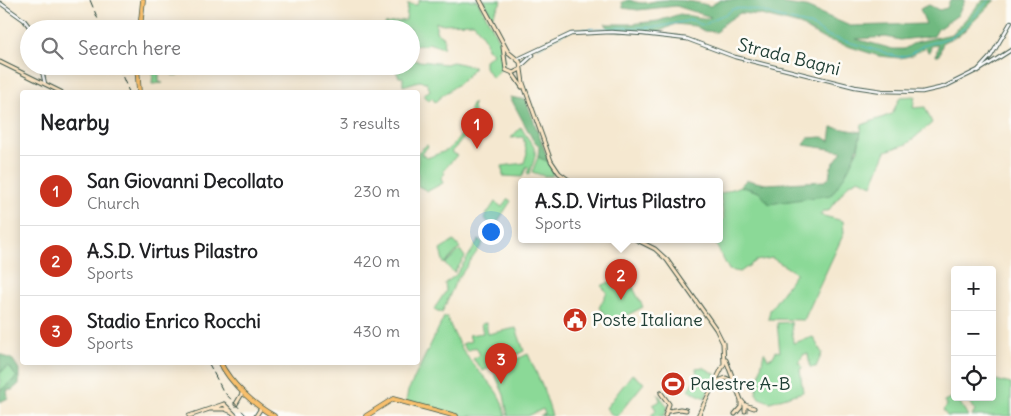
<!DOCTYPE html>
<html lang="en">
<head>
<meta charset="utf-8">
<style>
  body { margin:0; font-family:Delius,sans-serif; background:#f2f2f2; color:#202124 }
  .controls { position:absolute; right:15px; bottom:15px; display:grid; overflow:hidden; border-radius:5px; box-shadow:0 2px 12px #0003 }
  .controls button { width:45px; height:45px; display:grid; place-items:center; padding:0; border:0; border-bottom:1px solid #e0e0e0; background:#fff; color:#202124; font:25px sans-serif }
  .you { position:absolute; left:490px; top:231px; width:18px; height:18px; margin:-12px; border:4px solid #fff; border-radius:50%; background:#1a73e8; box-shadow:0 0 0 8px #1a73e833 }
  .badge { display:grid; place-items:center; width:32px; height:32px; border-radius:50%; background:#c8321e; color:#fff; font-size:16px; font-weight:700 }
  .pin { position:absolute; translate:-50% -41px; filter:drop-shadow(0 1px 2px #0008) }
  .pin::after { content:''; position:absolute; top:26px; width:18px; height:15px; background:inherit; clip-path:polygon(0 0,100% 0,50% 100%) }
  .popup { position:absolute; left:518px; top:178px; width:205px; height:65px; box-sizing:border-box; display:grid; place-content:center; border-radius:5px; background:#fff; filter:drop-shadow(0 1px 4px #0005); font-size:16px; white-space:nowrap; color:#757577 }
  .popup b { font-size:19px; color:#202124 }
  .popup::after { content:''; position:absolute; left:50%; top:100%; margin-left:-10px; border:10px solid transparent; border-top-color:#fff }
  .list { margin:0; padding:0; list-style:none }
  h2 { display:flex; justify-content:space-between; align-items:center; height:65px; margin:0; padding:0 20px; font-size:21px }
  h2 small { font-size:16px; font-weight:400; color:#757577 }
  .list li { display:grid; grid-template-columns:32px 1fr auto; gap:15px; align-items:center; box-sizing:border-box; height:70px; padding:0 20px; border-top:1px solid #e0e0e0 }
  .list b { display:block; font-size:19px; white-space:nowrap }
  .list p { margin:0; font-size:16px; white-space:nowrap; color:#757577 }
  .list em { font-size:16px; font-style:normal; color:#757577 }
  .icon { flex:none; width:28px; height:28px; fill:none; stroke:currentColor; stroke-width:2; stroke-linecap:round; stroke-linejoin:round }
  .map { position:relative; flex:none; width:1011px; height:416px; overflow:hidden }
  .search { position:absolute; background:#fff; box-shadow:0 2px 12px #0003; left:20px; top:20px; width:400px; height:55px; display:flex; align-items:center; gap:12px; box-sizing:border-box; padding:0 18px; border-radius:28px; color:#757577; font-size:19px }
  .panel { position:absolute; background:#fff; box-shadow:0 2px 12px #0003; left:20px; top:90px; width:400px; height:275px; border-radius:5px }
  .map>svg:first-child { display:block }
  .green { fill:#8bd997; stroke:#558b66 }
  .forest { fill:#70b980; stroke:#487b5a }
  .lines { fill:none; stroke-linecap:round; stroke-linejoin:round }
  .stream { stroke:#51bbce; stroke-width:1 }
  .tertiary-casing { stroke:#3f574b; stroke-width:4.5 }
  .secondary-casing { stroke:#3f574b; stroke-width:5 }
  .primary-casing { stroke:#3f574b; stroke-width:5.5 }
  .tertiary { stroke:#fff; stroke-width:2.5 }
  .secondary { stroke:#fce5c4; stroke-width:3 }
  .primary { stroke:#f8bf6c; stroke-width:4 }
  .rail { stroke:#1f3d34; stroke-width:1; stroke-dasharray:8 4; stroke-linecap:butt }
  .labels { text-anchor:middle; stroke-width:5; stroke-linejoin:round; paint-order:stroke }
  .street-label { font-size:18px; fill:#1f3d34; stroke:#fdfcf7 }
  .poi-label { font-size:18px; fill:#1f3d34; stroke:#fdfcf7; text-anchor:start }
</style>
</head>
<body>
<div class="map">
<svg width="1011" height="416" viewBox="0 0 1011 416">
  <rect width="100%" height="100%" fill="#fdfcf7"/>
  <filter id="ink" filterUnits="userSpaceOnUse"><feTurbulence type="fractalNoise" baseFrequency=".02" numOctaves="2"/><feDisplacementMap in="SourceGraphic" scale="10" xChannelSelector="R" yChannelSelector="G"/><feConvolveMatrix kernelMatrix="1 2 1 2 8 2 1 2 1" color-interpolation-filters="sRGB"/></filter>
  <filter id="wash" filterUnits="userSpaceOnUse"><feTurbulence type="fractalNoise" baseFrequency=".0096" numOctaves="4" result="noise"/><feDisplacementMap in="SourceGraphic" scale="20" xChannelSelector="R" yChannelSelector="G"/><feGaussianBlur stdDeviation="1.12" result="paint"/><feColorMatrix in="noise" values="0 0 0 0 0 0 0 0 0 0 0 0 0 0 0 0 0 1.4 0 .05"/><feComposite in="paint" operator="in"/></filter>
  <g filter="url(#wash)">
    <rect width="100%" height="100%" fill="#f5e8d0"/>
    <!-- green -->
    <path class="green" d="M 419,0 L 477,0 C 484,13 510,53 503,66 C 500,71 495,75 492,78 L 485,67 L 485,60 L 493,54 L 492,52 L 487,49 L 486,41 L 474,23 L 439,24 L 436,22 L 436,32 L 444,37 L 443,48 L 428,43 L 426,45 L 411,46 L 411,29 L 385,29 L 385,24 L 406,20 L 408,4 L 417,5 Z
      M 483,0 L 502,0 L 492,17 Z
      M 411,60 L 445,64 L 453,62 L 474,67 C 464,84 449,88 435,102 L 432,98 L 429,101 L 424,95 L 430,90 L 426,82 L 419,81 L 403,86 L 403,77 L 399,77 L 395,69 L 390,72 L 387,66 L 411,66 Z
      M 159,66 L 179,66 L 178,75 L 172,75 L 175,71 L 172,67 L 167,72 L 159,72 L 159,82 L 163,83 L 152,84 L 153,73 L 159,72 Z
      M 915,96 L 913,108 L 925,107 L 932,123 L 907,144 L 886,151 L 872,185 L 859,179 L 849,184 L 828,211 L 823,211 L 820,215 L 843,221 L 844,233 L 804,320 L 768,319 L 770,310 L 796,273 L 772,258 L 756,261 L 740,272 L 729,270 L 713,239 L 720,239 L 720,223 L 724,219 L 720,194 L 740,186 L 759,192 L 831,195 L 858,150 L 862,125 L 892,114 L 900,97 Z
      M 473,103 L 475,126 L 451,152 L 457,155 L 443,171 L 445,173 L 441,178 L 443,183 L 428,191 L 418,186 L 418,152 L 427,145 L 428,147 L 421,154 L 427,158 L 448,150 L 472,123 L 470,109 Z
      M 521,127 C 534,151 541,144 529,174 L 527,173 L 529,168 L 527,166 L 522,177 L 503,176 L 502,166 L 524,163 L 527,153 L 523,137 L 511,138 Z
      M 538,157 L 549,162 L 554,171 L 552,176 L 544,176 L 532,172 Z
      M 508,199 L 511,201 L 496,224 L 489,226 L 491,224 L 484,218 L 495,202 L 502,207 Z
      M 479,240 L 483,243 L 455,283 L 442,313 L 434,309 L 446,291 L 445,283 L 456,275 Z
      M 454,241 L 460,248 L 444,264 L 440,250 Z
      M 460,250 L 465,257 L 454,273 L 445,264 Z
      M 626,274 L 643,307 L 614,322 L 599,308 L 607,292 L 601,286 Z
      M 444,317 L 447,317 C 453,332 459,346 469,359 C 484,380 500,387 506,416 L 461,416 L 406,401 L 408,391 Z
      M 791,322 L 793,343 L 813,337 L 822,353 L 816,367 L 810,367 L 808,354 L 804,354 L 798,363 L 801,364 L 802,368 L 800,369 L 803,392 L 770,402 L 759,398 L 756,393 L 764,352 L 768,359 L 773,357 L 776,351 L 780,352 L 777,323 Z
      M 486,323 L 488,334 L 516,328 L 524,351 L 483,371 L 473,359 L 480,355 L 476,347 L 467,351 L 462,344 L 471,341 L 469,335 L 483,333 L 481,324 Z
      M 528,354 L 543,388 L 552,416 L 540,416 L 545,414 L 543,409 L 528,416 L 508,416 L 504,395 L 493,370 Z
      M 8,366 L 17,377 L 0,391 L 0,373 Z
      M 703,367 L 717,375 L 705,398 L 688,390 L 697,376 L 696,368 Z
      M 632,374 L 644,383 L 617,416 L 613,416 L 606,408 Z
      M 992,379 L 1011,384 L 1011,416 L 972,416 L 975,411 L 969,402 L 972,400 L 971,397 L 992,397 Z
      M 658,394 L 668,407 L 664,416 L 651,416 L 656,410 L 653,405 L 660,401 Z
      M 950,398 L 959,401 L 968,416 L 947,416 L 943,410 L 947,406 L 944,401 Z"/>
    <!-- forest -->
    <path class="forest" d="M 629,0 C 647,6 647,1 664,0 C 681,0 694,1 710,6 L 720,0 L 775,0 L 779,3 L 806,7 L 850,26 L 926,24 L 920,9 L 929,5 L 939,10 L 947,8 L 950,0 L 965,0 L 958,15 L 938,29 L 934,36 L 900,40 L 886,37 L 856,39 L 893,49 L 904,49 L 916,42 L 952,34 L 983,0 L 995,0 L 961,34 L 943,42 L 939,56 L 936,56 L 938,45 L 931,46 L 930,52 L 928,52 L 926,47 L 910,56 L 900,58 L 879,56 L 822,38 L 800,25 L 761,15 L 740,13 L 723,24 L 717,32 L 704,31 L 695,26 L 675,24 L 659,32 L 612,31 L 605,24 L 630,24 L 658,21 L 680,14 L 706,19 L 711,17 L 676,6 L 638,10 L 623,8 L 622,2 Z
      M 510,97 L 526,100 L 549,162 L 538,157 L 539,146 L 533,140 Z
      M 832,127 L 861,132 C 857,156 846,176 831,195 L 769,204 L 759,192 L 740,186 L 746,180 L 766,184 L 825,181 L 829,178 L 831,167 L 842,151 L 804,145 L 808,138 L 823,137 L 830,141 Z
      M 0,354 L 13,360 L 19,369 L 19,384 L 12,390 L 7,390 L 8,398 L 0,402 L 0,391 L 17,377 L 8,366 L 0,373 Z"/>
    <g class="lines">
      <!-- stream -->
      <path class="stream" d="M 537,48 L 572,29 L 658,27 L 692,20 C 707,29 705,23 718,17 C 725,14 727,15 732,9 C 752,7 764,12 782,18 C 798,23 812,22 825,35 L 899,57 L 909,55 L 922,46 L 951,37 L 963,29 L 989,0"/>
    </g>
  </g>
  <g filter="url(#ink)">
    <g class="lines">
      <defs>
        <path id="tertiary" d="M 0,3 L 24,20 L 31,29
          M 518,59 L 571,34 L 611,32 L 643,34 L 687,39 L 735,57 L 855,87 L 882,91 L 922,92 L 944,87 L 978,70 L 991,56 L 1011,22
          M 41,66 L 45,84
          M 521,66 L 533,55
          M 978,71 L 1011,50"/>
        <path id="secondary" d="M 480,0 L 508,52 L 520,62 L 523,83 L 551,161 L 559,173 L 570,181
          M 503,47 L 506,70 L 513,73 L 519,70
          M 0,62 L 61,92
          M 513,74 L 522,87
          M 635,239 L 655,249 L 667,260 L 716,329 L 723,343 L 724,364 L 698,416
          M 726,360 L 741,400 L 745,405 L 754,408
          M 718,381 L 726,378 L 732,381
          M 661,393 L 669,404 L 665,416
          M 224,404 L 236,416
          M 236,404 L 243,392
          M 211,409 L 225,409 L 232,412
          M 669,411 L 680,409 L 686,410
          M 745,411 L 745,405
          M 735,414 L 741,407 L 741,401
          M 189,416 L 224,404
          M 256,416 L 261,408"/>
        <path id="primary" d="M 140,29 L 143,0
          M 137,66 L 139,92
          M 220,362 C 230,383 254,405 274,416
          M 366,416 L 393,399 L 456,416"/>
      </defs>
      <!-- tertiary casing -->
      <use href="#tertiary" class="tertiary-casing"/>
      <!-- secondary casing -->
      <use href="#secondary" class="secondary-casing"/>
      <!-- primary casing -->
      <use href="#primary" class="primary-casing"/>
      <!-- tertiary -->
      <use href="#tertiary" class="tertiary"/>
      <!-- secondary -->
      <use href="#secondary" class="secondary"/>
      <!-- primary -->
      <use href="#primary" class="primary"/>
      <!-- rail -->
      <path class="rail" d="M 90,0 L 102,29
        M 118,66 L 129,92
        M 208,362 L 223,391 L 247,416"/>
    </g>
  </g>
  <!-- icons -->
  <defs>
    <symbol id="civic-disc" viewBox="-11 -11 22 22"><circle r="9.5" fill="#c8321e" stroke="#fdfcf7"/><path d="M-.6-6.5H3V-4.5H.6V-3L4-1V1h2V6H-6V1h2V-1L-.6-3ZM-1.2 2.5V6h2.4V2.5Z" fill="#fff"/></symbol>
    <symbol id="stadium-disc" viewBox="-11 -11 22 22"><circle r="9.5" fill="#c8321e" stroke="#fdfcf7"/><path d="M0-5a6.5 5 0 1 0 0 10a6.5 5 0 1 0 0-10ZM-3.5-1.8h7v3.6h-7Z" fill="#fff"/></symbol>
  </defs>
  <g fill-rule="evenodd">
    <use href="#civic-disc" x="561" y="306" width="28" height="28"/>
    <use href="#stadium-disc" x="659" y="370" width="28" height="28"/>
  </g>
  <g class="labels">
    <!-- street labels -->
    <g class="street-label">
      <text transform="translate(789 57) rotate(14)" y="6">Strada Bagni</text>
    </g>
    <!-- poi labels -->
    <g class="poi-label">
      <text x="592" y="326">Poste Italiane</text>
      <text x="690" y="390">Palestre A-B</text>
    </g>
  </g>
</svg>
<div class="controls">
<button>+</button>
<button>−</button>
<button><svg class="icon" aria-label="locate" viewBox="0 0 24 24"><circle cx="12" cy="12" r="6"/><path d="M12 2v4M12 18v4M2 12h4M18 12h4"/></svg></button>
</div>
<div class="you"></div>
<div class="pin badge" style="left:477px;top:149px">1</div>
<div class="pin badge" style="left:621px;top:300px">2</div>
<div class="popup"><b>A.S.D. Virtus Pilastro</b>Sports</div>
<div class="pin badge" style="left:501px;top:384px">3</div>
<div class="search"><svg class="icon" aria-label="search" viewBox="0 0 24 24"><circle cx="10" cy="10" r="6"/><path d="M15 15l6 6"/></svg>Search here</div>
<section class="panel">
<h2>Nearby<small>3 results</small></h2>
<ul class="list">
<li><span class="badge">1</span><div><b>San Giovanni Decollato</b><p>Church</p></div><em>230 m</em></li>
<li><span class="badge">2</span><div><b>A.S.D. Virtus Pilastro</b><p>Sports</p></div><em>420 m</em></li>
<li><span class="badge">3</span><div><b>Stadio Enrico Rocchi</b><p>Sports</p></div><em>430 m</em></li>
</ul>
</section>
</div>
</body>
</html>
